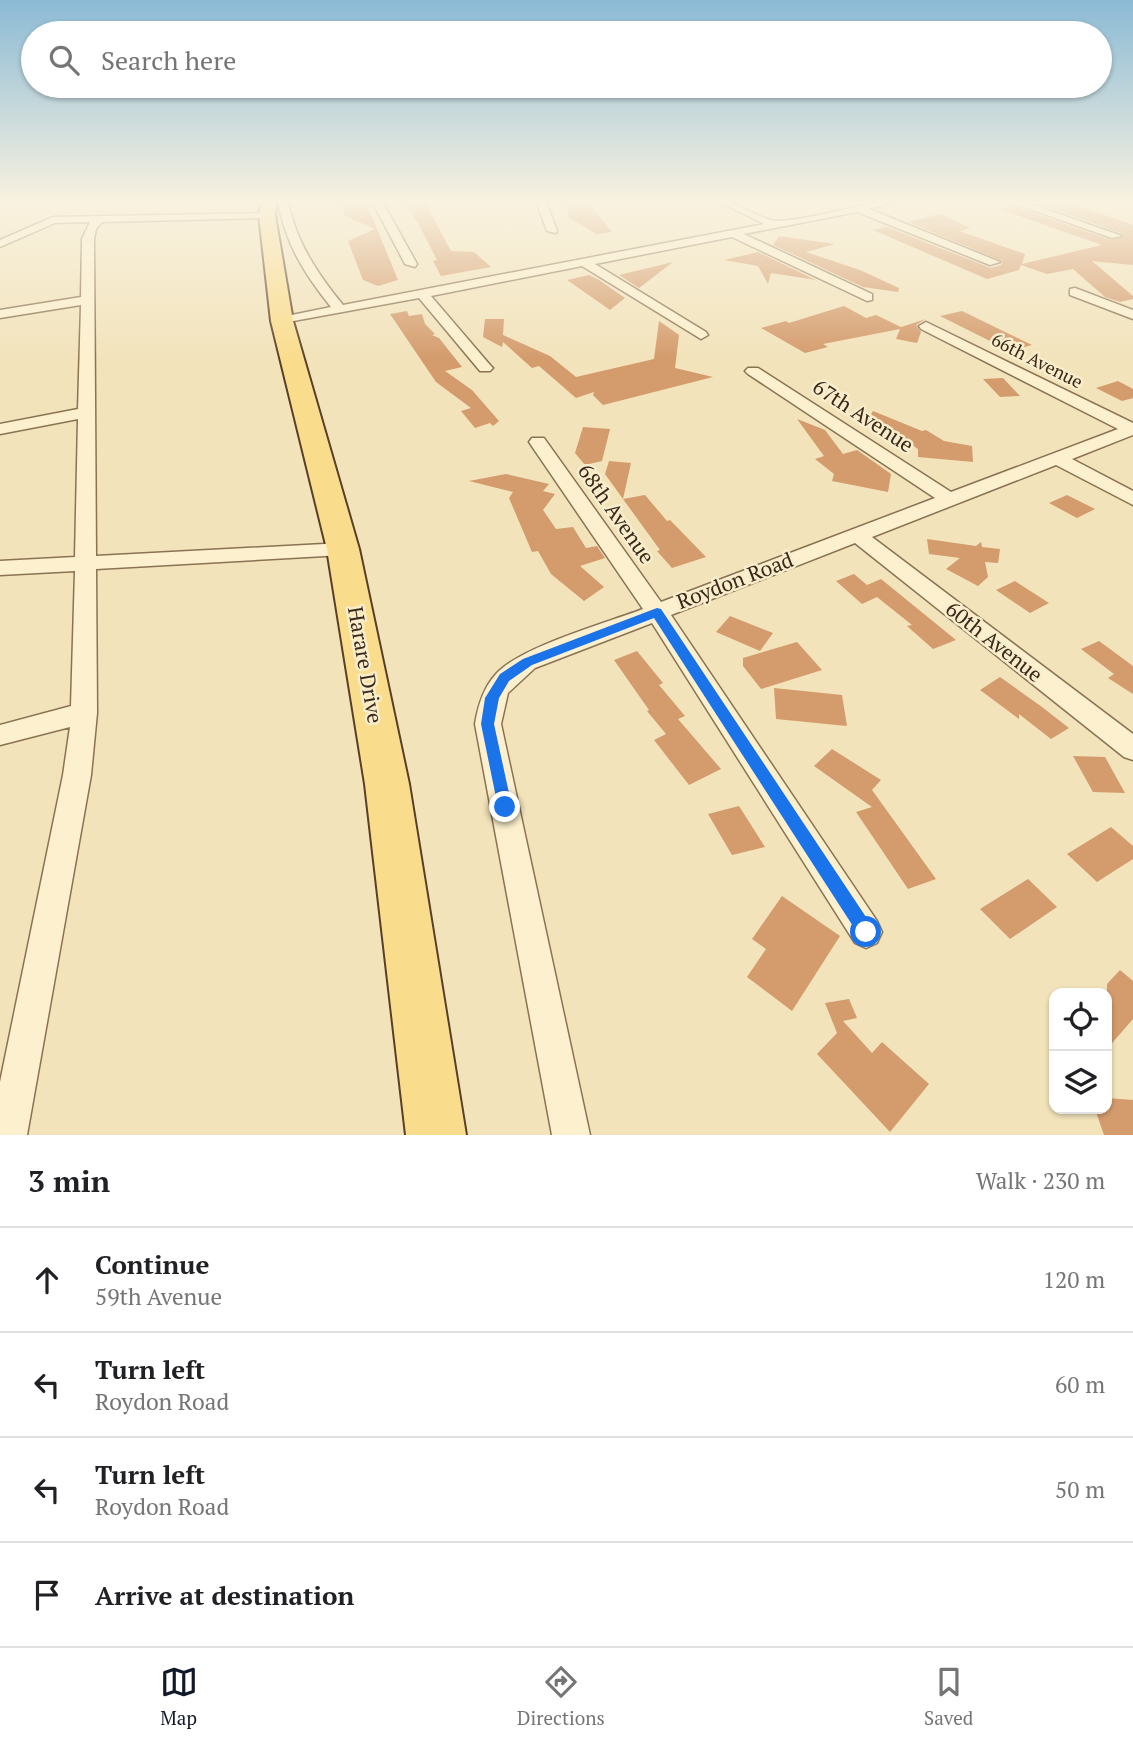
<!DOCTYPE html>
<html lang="en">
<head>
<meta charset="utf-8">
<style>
  body { margin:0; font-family:"PT Serif",serif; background:#f2f2f2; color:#202124 }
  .controls { position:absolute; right:21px; bottom:21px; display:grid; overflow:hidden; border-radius:14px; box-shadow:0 2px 5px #0004 }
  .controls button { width:63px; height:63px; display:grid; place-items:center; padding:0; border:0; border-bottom:2px solid #e0e0e0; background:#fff; color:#202124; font:35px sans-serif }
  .stop { position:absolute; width:21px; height:21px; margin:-16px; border:5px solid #1a73e8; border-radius:50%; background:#fff }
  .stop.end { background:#1a73e8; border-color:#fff; box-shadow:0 2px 7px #0008 }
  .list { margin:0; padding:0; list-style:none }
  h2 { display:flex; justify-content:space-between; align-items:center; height:91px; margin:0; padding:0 28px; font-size:30px }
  h2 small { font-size:23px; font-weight:400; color:#757577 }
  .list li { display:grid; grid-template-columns:46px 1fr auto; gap:21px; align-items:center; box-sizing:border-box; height:105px; padding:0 28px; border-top:2px solid #e0e0e0 }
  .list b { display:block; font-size:26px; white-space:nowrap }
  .list p { margin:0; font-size:23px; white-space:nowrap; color:#757577 }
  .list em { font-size:23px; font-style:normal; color:#757577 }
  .icon { flex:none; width:38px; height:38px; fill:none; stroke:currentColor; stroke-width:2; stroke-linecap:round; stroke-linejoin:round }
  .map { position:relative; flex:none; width:1133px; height:1135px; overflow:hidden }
  .search { position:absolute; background:#fff; box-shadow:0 2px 5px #0004; left:21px; right:21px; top:21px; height:77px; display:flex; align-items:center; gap:18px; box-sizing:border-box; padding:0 24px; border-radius:38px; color:#757577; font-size:26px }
  .sheet { height:511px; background:#fff }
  nav { display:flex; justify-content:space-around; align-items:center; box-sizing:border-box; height:98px; border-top:2px solid #e0e0e0; background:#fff; font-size:19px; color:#757577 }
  nav a { display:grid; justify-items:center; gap:4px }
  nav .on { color:#111827 }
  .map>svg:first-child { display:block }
  .building { fill:#d49b6c }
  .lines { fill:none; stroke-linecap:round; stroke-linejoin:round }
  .minor-casing { stroke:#8a7253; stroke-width:3 }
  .primary-casing { stroke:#574028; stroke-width:4 }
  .minor { fill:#fcf0ce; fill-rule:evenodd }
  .primary { fill:#fadc8d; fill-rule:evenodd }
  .route { fill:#1a73e8 }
  .labels { text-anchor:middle; stroke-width:5; stroke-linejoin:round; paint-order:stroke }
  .far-street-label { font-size:18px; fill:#38291a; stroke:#f9edcb }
  .street-label { font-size:21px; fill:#38291a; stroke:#f9edcb }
</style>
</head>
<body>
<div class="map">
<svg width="1133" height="1135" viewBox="0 0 1133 1135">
  <rect width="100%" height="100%" fill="#f2e3bb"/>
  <!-- building -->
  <path class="building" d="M 359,201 L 366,202 L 398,280 L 378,286 L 363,280 L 348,241 L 375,229 L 345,216 L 341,202 Z
    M 403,201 L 424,201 L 451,251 L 474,252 L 491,267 L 441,276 L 433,261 L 437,260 L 418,223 Z
    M 565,201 L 587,201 L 612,232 L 597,234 L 569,218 Z
    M 1043,201 L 1064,201 L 1133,225 L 1133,265 L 1092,261 L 1133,296 L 1133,299 L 1120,302 L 1105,297 L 1073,269 L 1047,274 L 1021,265 L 1019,270 L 987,279 L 873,230 L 887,227 L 991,268 L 1001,265 L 1002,261 L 908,222 L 941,214 L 970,228 L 959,231 L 1025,254 L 1022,264 L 1102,245 L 999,209 L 1014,206 L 1111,240 L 1124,237 L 1123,234 L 1034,202 Z
    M 779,236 L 835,244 L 806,252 L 860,270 L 899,288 L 898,292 L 863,287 L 773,245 Z
    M 758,252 L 816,280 L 771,273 L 768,284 L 758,266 L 724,260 Z
    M 673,262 L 639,288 L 619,275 Z
    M 589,275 L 599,280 L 625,298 L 610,310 L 567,280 Z
    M 844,306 L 866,318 L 876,315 L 901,327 L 926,319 L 916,325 L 921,332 L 917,343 L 896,339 L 900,329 L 823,344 L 828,347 L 805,353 L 761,328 L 786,321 L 789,323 Z
    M 407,311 L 409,316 L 422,314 L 425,324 L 435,334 L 432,335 L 439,338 L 462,367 L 445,371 L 472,390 L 499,421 L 493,426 L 490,423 L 475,428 L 461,411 L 471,408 L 436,382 L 390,314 Z
    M 962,311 L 1032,345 L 1010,351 L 940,316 Z
    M 485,319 L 504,319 L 503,335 L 550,356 L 576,377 L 654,359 L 659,321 L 679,335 L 675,368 L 713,377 L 603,405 L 593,395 L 594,392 L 576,398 L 539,366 L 532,368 L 503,342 L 502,347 L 483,337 Z
    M 1003,378 L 1020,396 L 1000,397 L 983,379 Z
    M 1118,381 L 1133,389 L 1133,398 L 1122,401 L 1096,388 Z
    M 873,411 L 922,431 L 926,430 L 944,441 L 972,446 L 973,462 L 918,457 L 918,449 L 870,416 Z
    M 797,419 L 825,430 L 843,454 L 857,450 L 891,474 L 888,492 L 832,481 L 834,474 L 815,459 L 824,456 Z
    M 583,427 L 610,429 L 602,461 L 585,465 L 575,453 Z
    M 609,461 L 631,463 L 623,499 L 605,474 Z
    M 506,474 L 549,484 L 543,491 L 555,494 L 543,510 L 556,529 L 573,527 L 586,548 L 597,546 L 605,558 L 580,566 L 604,587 L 584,601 L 551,574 L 538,551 L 532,552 L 509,498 L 513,492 L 469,481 Z
    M 645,495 L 667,521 L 670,520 L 706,557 L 672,568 L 657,551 L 660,550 L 623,499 Z
    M 1067,495 L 1095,509 L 1077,518 L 1049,503 Z
    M 927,539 L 976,546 L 981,542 L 982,547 L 1000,549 L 998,563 L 985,562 L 988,577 L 978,586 L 946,569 L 960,558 L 929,554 Z
    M 854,574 L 867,585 L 881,579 L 956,640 L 933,649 L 907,626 L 912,625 L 877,597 L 862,604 L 836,581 Z
    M 1015,581 L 1049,603 L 1030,613 L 996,590 Z
    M 730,616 L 773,633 L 760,651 L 716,632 Z
    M 1099,641 L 1133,666 L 1133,694 L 1108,678 L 1114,674 L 1081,649 Z
    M 797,642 L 822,670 L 761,689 L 743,666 L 743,658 Z
    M 637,651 L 663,683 L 659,685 L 685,716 L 678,719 L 721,769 L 689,785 L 654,740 L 666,734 L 647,711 L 649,710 L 614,660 Z
    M 1000,677 L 1042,707 L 1069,728 L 1051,739 L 1019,714 L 1019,719 L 980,690 Z
    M 774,688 L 842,695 L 847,726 L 776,719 Z
    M 832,749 L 881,780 L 872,790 L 936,879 L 908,889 L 856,812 L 872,807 L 814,766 Z
    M 1073,756 L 1105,757 L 1125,793 L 1093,792 Z
    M 739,806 L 765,847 L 732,855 L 708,814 Z
    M 1111,827 L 1133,846 L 1133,859 L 1097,882 L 1067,854 Z
    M 1028,879 L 1057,907 L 1010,939 L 980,909 Z
    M 782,896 L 840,936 L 792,1011 L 747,977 L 766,949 L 752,939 Z
    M 1120,970 L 1133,981 L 1133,1019 L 1107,1049 L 1107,984 Z
    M 849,999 L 857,1018 L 843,1021 L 872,1053 L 882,1042 L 929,1084 L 890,1132 L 817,1054 L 837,1033 L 825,1003 Z
    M 1107,1098 L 1133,1100 L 1133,1135 L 1104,1135 L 1095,1109 L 1107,1109 Z"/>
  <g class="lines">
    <defs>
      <path id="minor" d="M 278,201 L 288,201 C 296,242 317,273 343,305 L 764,224 L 718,201 C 740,201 761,222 779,221 C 820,219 860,201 902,201 L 869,209 L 1000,262 L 990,265 L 857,212 L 744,234 L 872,294 L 872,300 L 867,301 L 732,237 L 595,264 L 706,332 L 708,335 L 701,339 L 582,266 L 431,296 L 490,365 L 493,368 L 490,371 L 480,371 L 419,298 L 277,324 L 277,318 L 331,307 C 305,275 285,243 278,201 Z
        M 372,201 L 382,201 L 417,264 L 415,267 L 405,264 Z
        M 536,201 L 546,201 L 557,231 L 556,233 L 547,231 Z
        M 1007,201 L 1022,201 L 1122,236 L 1112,238 Z
        M 271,213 L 271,217 L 267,218 L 102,222 L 96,229 L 94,239 L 96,556 L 343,543 L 350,544 L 353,549 L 350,554 L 343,555 L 96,569 L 97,713 L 91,775 L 27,1135 L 0,1135 L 0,1082 L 63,775 L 70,727 L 0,745 L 0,725 L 71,706 L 75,571 L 0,575 L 0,561 L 75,557 L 78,419 L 0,434 L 0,424 L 78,409 L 81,305 L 0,318 L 0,310 L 81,297 L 82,239 L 90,222 L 55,223 L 0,247 L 0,240 L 53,217 Z
        M 1075,288 L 1133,310 L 1133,319 L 1070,295 L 1070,289 Z
        M 926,322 L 1133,423 L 1133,435 L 1072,459 L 1133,491 L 1133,505 L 1056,465 L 872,537 L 1133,734 L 1133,760 L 1124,757 L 855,543 L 671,615 L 877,921 L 882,932 L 877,943 L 866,948 L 855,943 L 652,623 L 535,668 L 508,693 L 501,724 L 590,1135 L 552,1135 L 475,724 C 478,706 483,688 496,674 C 520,647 606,623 643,609 L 529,442 L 532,438 L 544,438 L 661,602 L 935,498 L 748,374 L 745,371 L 748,368 L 758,368 L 951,492 L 1118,429 L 921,329 L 919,326 Z"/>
      <path id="primary" d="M 261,201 L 277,201 L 275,215 L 293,321 L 359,549 L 409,784 L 466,1135 L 406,1135 L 365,784 L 327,549 L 271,321 L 259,215 Z"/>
    </defs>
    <!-- minor casing -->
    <use href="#minor" class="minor-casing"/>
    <!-- primary casing -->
    <use href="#primary" class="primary-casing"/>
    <!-- minor -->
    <use href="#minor" class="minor"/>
    <!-- primary -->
    <use href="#primary" class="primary"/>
  </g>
  <!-- sky -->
  <linearGradient id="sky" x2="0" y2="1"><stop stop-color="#8bbad5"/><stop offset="0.56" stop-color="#f9f2e0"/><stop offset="1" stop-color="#f9f2e0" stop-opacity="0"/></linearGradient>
  <rect width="1133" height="360" fill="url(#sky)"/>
  <!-- route -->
  <path class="route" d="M 657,608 L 661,609 L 872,926 L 875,932 L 872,937 L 866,940 L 860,937 L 654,618 L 532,665 L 509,681 L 499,698 L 494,724 L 512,807 L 505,813 L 499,812 L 481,724 L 485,698 L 500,674 L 523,659 Z"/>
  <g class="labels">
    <!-- far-street labels -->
    <g class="far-street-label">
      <text transform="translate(1037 361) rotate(27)" y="6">66th Avenue</text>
    </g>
    <!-- street labels -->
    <g class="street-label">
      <text transform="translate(863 416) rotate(33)" y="7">67th Avenue</text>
      <text transform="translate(616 514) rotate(55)" y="7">68th Avenue</text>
      <text transform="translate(735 581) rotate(-21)" y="7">Roydon Road</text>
      <text transform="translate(994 642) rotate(38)" y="7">60th Avenue</text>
      <text transform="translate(365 665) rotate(80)" y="7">Harare Drive</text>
    </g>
  </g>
</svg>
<div class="controls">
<button><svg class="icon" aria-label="locate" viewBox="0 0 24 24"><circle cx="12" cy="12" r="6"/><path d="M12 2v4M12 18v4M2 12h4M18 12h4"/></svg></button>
<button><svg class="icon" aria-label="layers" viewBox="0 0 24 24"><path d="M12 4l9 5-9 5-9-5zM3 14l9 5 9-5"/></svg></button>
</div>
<div class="stop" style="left:866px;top:932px"></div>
<div class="stop end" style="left:505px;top:807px"></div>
<div class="search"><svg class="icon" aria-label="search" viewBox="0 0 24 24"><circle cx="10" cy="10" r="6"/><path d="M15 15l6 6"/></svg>Search here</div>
</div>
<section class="sheet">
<h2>3 min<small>Walk · 230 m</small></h2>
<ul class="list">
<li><svg class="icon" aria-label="ahead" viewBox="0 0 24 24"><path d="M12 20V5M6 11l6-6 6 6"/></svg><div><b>Continue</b><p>59th Avenue</p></div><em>120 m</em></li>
<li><svg class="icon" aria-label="left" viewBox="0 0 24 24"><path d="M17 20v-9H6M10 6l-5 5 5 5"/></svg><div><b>Turn left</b><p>Roydon Road</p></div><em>60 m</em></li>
<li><svg class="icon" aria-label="left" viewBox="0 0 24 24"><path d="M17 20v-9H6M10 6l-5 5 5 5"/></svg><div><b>Turn left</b><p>Roydon Road</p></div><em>50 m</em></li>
<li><svg class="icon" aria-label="arrive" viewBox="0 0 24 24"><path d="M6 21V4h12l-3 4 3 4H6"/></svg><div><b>Arrive at destination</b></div></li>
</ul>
</section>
<nav>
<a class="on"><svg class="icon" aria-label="map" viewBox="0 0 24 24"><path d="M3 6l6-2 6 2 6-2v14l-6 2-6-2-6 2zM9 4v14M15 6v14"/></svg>Map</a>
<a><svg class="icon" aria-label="directions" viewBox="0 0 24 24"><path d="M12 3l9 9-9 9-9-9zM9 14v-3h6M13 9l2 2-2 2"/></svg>Directions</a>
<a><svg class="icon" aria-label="saved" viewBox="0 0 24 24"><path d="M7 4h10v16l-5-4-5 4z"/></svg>Saved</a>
</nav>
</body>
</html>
